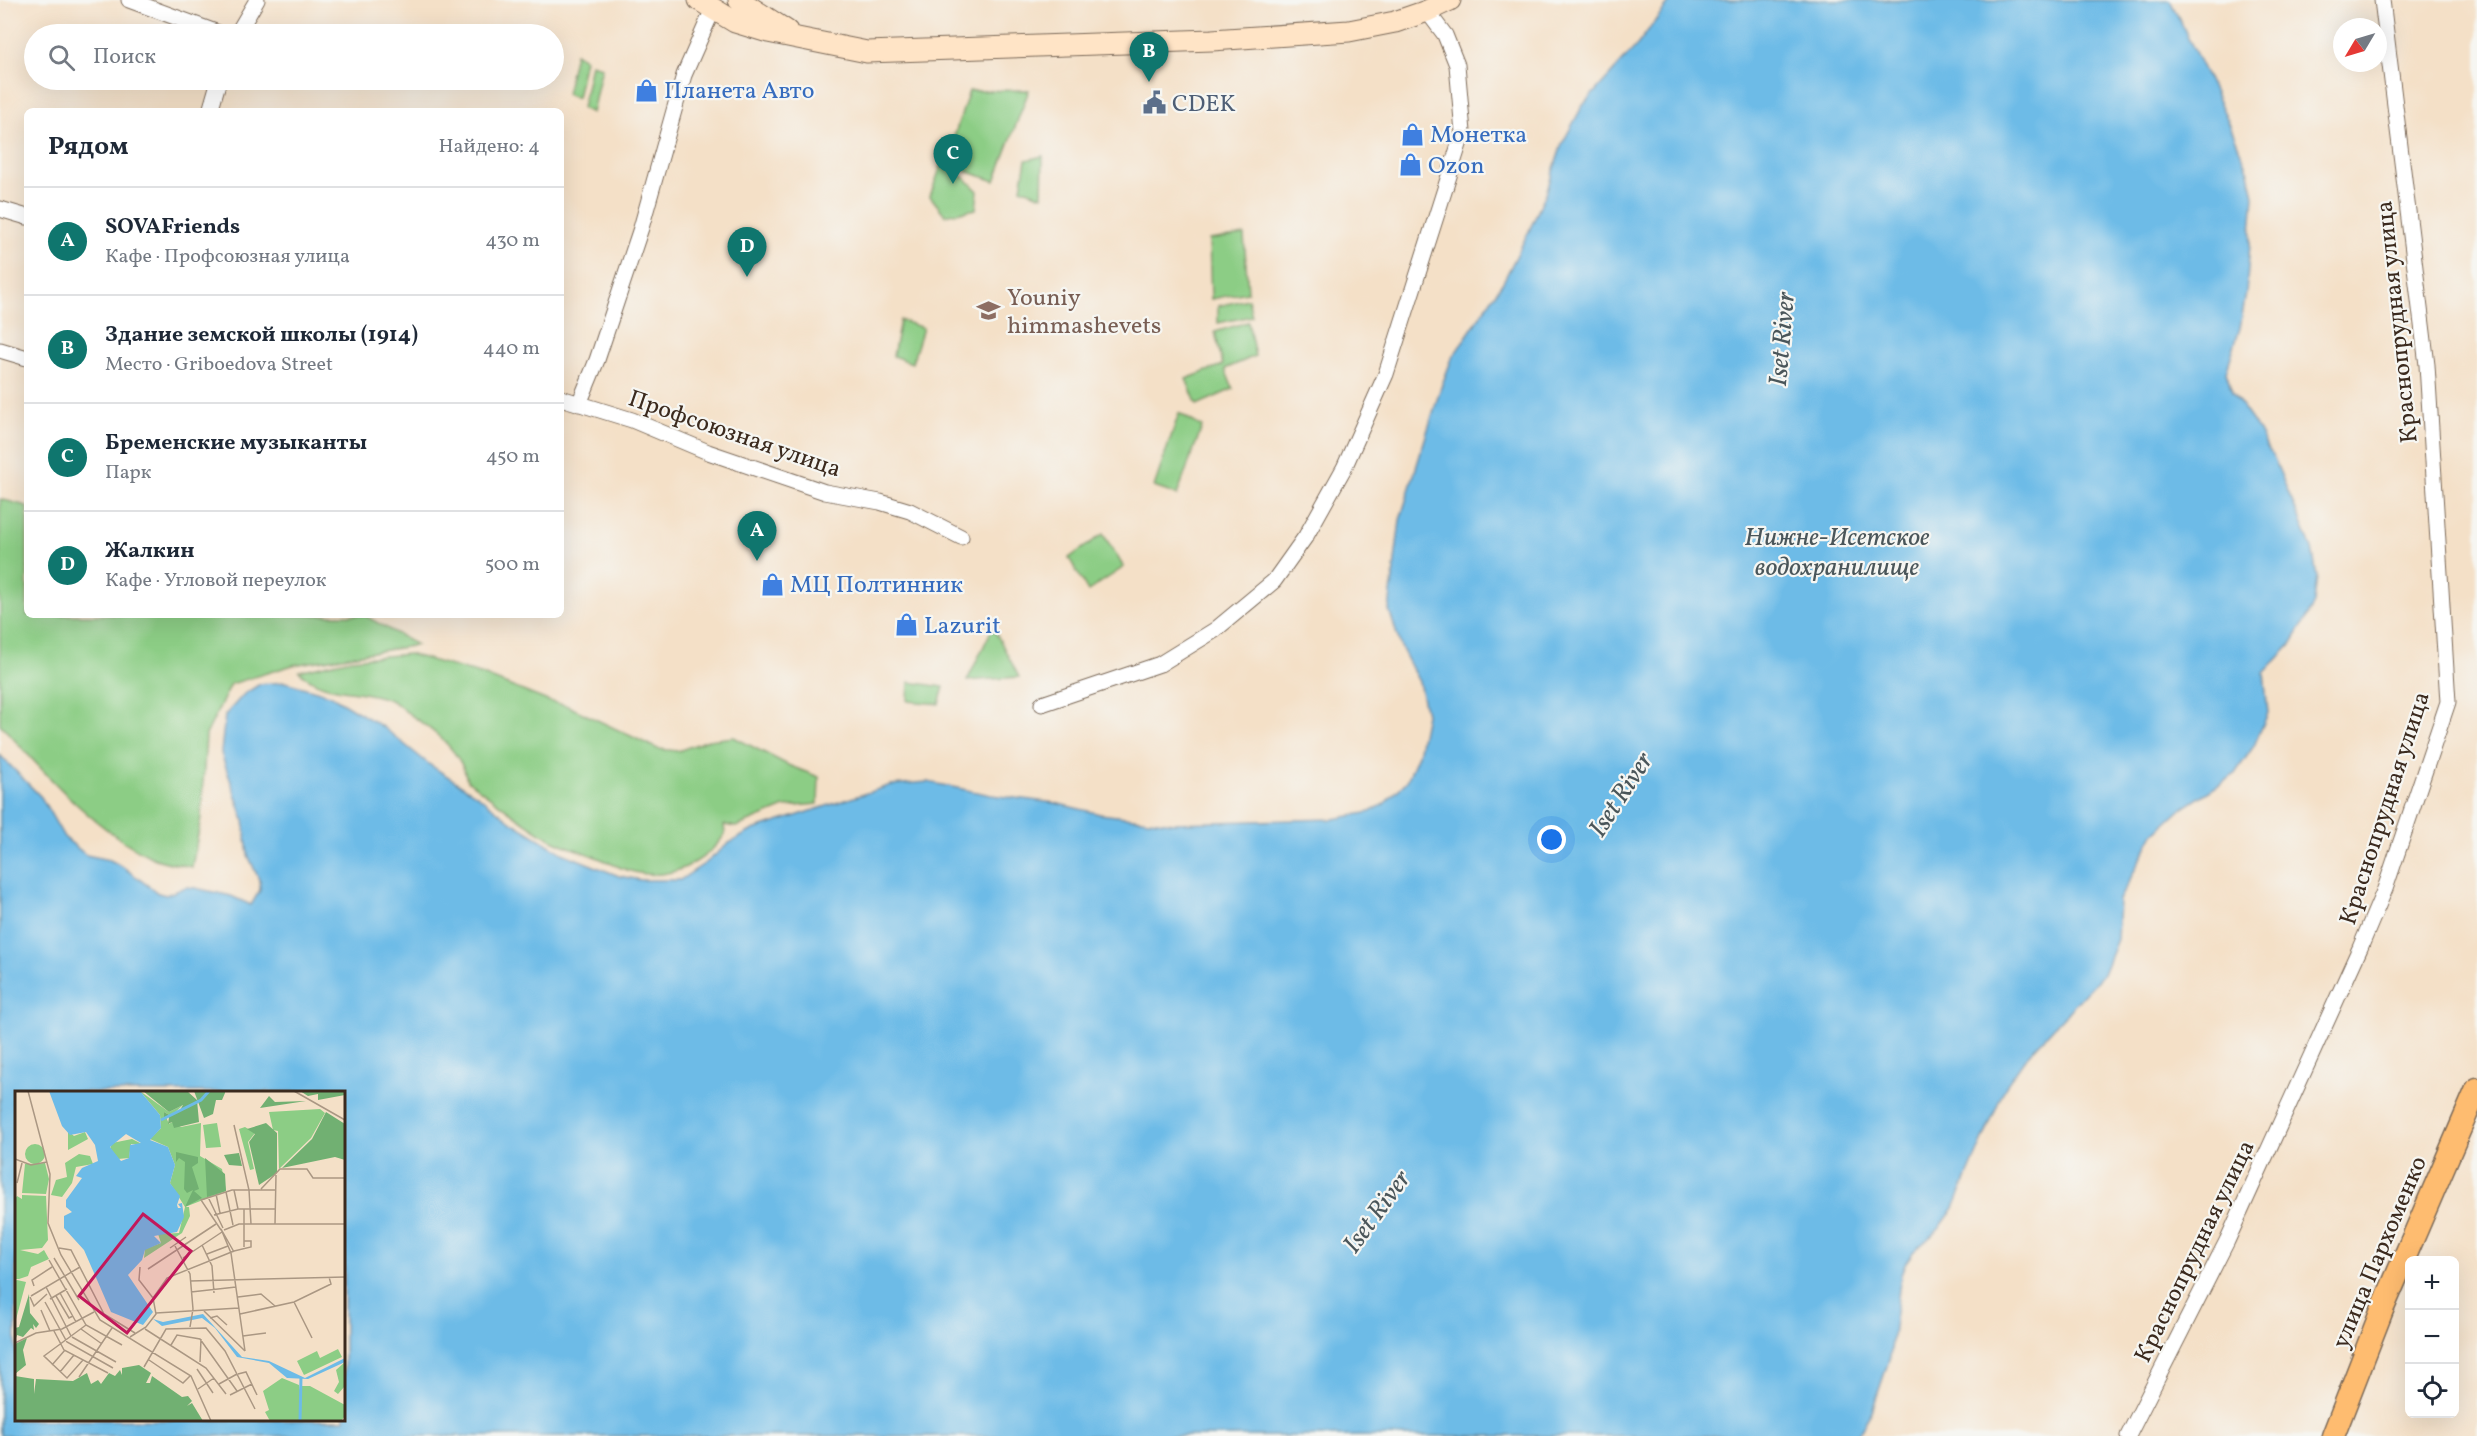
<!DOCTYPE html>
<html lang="ru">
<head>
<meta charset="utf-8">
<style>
  body { margin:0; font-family:Vollkorn,serif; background:#f6f6f7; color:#1f2937 }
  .controls { position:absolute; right:18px; bottom:18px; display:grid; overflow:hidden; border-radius:9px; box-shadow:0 6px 24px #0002 }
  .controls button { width:54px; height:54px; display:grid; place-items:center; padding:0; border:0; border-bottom:2px solid #e0e1e3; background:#fff; color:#1f2937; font:30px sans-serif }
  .compass { position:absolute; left:2333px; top:18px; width:54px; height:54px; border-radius:50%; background:#fff; box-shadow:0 6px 24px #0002; rotate:232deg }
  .you { position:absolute; left:1552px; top:840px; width:21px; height:21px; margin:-15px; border:4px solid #fff; border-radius:50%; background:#1a73e8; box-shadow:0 0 0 9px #1a73e833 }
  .badge { display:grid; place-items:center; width:39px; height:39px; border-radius:50%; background:#0f766e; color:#fff; font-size:20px; font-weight:700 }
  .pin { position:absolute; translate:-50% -50px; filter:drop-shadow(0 2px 3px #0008) }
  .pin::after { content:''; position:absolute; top:32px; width:21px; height:18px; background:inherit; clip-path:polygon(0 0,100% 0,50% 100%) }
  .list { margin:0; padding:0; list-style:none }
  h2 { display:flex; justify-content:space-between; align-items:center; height:78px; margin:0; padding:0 24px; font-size:26px }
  h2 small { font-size:20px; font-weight:400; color:#747a83 }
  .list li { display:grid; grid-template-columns:39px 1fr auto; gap:18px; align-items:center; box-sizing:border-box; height:108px; padding:0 24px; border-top:2px solid #e0e1e3 }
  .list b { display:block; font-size:22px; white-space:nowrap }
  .list p { margin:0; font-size:20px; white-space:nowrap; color:#747a83 }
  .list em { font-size:20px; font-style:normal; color:#747a83 }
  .icon { flex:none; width:33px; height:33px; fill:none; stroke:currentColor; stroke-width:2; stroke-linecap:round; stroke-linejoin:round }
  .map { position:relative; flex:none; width:2477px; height:1436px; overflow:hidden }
  .search { position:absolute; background:#fff; box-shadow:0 6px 24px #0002; left:24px; top:24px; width:540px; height:66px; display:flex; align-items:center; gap:15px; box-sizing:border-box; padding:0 21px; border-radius:33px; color:#747a83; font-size:22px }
  .panel { position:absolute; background:#fff; box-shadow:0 6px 24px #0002; left:24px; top:108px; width:540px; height:510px; border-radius:9px }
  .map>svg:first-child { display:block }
  .green { fill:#8ccd85; stroke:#647c52; stroke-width:1.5 }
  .water { fill:#6dbbe7; stroke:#547282; stroke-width:1.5; fill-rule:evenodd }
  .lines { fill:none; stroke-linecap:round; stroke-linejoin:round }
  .street-casing { stroke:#7c6a59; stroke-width:17 }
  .secondary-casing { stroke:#7c6a59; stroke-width:23 }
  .primary-casing { stroke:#7c6a59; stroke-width:25 }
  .street { stroke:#fff; stroke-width:15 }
  .secondary { stroke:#ffe4c6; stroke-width:21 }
  .primary { stroke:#febc70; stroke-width:22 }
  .labels { text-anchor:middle; stroke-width:4.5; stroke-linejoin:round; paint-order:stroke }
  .shop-label { font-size:24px; fill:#366cbe; stroke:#f6f6f2; text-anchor:start }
  .service-label { font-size:24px; fill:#4e5e75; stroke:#f6f6f2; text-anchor:start }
  .education-label { font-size:24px; fill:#785e54; stroke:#f6f6f2; text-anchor:start }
  .street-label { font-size:24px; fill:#3b2a1e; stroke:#f6f6f2 }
  .water-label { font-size:26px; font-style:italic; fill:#4a565a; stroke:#f6f6f2 }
  .inset-river { fill:none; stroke:#6dbbe7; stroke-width:3 }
  .inset-road { fill:none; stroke:#aa9783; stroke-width:1.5 }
  .view { fill:#c2185b; fill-opacity:0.15; stroke:#c2185b; stroke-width:3 }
  .inset-edge { fill:none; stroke:#3b2a1e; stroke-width:3 }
</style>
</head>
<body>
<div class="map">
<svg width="2477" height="1436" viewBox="0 0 2477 1436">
  <rect width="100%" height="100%" fill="#f6f6f2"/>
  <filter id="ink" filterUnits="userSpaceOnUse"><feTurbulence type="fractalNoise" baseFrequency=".0167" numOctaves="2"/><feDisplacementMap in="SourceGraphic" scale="12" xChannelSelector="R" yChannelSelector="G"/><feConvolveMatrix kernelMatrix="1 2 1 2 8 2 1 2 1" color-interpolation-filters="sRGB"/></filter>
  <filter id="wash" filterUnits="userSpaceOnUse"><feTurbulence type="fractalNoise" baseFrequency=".008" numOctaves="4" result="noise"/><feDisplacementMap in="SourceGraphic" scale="24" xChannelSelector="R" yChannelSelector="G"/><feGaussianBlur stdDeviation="1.35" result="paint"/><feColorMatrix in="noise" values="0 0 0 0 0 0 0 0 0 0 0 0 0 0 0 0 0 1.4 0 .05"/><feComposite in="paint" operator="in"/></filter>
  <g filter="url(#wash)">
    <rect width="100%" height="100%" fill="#f4e0c7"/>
    <!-- green -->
    <path class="green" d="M 575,53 L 585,59 L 577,98 L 566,94 Z
      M 591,64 L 602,67 L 592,113 L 582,108 Z
      M 1029,90 L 995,181 L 945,164 L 969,91 Z
      M 1043,156 L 1042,196 L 1021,188 L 1026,160 Z
      M 941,166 L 964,177 L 978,191 L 976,209 L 945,215 L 930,196 Z
      M 1244,235 L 1248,292 L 1211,299 L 1209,240 Z
      M 1248,299 L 1252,316 L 1218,323 L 1218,306 Z
      M 900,320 L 923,328 L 912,363 L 893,356 Z
      M 1248,322 L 1255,356 L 1225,369 L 1233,389 L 1197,405 L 1186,379 L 1223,365 L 1215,332 Z
      M 1179,413 L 1202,427 L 1177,495 L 1154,487 Z
      M 0,499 L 27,506 L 27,615 L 364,615 L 417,645 L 293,665 L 231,684 L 206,735 L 201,818 L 192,867 C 179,864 163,863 151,857 C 90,827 45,773 0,724 Z
      M 1103,534 L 1124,567 L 1088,591 L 1069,558 Z
      M 993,627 L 1019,677 L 967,681 Z
      M 409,654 L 480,674 L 548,701 L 568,706 L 658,749 L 678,751 L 708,740 L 734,737 L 788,765 L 819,777 L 818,804 L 785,807 L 736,827 L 724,825 L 725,834 C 705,863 670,881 634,872 C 621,869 608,862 596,857 C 581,851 564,846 549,838 C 520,821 494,800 467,780 C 461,749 432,730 408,713 C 402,709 396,702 390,700 C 360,687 323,696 299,671 L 351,659 Z
      M 909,682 L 944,687 L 939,704 L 908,701 Z"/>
    <!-- water -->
    <path class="water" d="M 1671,0 L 2170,0 L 2226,116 L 2249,172 L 2254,196 L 2246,293 L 2240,328 L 2226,372 L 2232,392 L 2254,423 L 2276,463 L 2312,549 L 2317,576 L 2314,602 L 2307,618 L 2290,646 L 2264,673 L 2268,713 L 2254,746 L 2234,775 L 2180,810 L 2154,834 L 2119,900 L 2117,939 L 2103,974 L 2026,1057 L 2005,1087 L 1954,1208 L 1939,1229 L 1913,1252 L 1906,1262 L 1901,1275 L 1890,1357 L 1872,1411 L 1857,1436 L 0,1436 L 0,755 L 41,797 L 64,837 L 86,855 L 110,860 L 123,867 L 158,893 L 166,895 L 186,887 L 195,888 L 231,896 L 251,905 L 260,890 L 260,882 L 248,855 L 244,820 L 221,753 L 225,715 L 244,694 L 260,684 L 285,682 L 330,695 L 383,727 L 430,765 L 477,795 L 513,823 L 562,853 L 619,876 L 641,880 L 680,880 L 707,862 L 729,843 L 753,830 L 891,785 L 928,782 L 991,795 L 1055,803 L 1100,814 L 1174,823 L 1334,819 L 1370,812 L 1384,804 L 1407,781 L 1418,755 L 1426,714 L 1419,682 L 1401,647 L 1389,610 L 1400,520 L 1440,390 L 1452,358 L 1503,282 L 1529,231 L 1546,193 L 1562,144 L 1583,105 L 1638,44 ZM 16,1092 L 344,1092 L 344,1420 L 16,1420 Z"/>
  </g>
  <g filter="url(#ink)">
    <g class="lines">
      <defs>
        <path id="street" d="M 129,0 L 221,34
          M 237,34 L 257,0
          M 210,111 L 219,80
          M 0,209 L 27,217
          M 0,350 L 27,358
          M 561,398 L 632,420 L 708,452 L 825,492 L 880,502 L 910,511 L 961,537
          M 579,404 L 597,360 L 641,228 L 684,75 L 713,9
          M 1042,704 L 1160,664 L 1215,630 L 1274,581 L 1306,536 L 1344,468 L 1386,374 L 1463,132 L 1457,65 L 1445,35 L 1427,11
          M 2128,1436 L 2227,1241 L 2360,948 L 2385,889 L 2448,702 L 2427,365 L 2382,0"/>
        <path id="secondary" d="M 699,0 L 735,22 L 768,32 L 867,52 L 1212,40 L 1349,31 L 1395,22 L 1427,11 L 1450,0
          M 739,0 L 787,31"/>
        <path id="primary" d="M 2333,1436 L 2382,1310 L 2477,1089"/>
      </defs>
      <!-- street casing -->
      <use href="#street" class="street-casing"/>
      <!-- secondary casing -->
      <use href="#secondary" class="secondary-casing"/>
      <!-- primary casing -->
      <use href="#primary" class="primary-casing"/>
      <!-- street -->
      <use href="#street" class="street"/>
      <!-- secondary -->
      <use href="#secondary" class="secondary"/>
      <!-- primary -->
      <use href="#primary" class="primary"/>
    </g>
  </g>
  <!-- icons -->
  <defs>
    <symbol id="shop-bare" viewBox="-9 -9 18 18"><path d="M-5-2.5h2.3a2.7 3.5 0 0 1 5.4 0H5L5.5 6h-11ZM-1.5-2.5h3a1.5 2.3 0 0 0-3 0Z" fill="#3f7fe0" stroke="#f6f6f2" stroke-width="2.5" paint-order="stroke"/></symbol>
    <symbol id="civic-bare" viewBox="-9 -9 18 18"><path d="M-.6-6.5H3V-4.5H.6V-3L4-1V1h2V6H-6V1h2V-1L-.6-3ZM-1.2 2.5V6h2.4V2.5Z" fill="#5c6f8a" stroke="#f6f6f2" stroke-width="2.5" paint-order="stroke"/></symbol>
    <symbol id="school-bare" viewBox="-9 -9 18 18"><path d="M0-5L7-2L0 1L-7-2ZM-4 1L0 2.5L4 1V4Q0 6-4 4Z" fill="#8d6e63" stroke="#f6f6f2" stroke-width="2.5" paint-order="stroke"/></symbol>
  </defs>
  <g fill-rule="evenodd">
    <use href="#shop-bare" x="630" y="74" width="33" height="33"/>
    <use href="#civic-bare" x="1138" y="86" width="33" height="33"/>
    <use href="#shop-bare" x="1396" y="118" width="33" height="33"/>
    <use href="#shop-bare" x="1394" y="148" width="33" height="33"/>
    <use href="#school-bare" x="972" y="294" width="33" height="33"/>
    <use href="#shop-bare" x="756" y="568" width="33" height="33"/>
    <use href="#shop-bare" x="890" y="608" width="33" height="33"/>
  </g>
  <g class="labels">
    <!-- shop labels -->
    <g class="shop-label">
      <text x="664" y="98">Планета Авто</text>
      <text x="1430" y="142">Монетка</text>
      <text x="1428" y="173">Ozon</text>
      <text x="790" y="592">МЦ Полтинник</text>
      <text x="924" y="633">Lazurit</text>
    </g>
    <!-- service labels -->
    <g class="service-label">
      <text x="1172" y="111">CDEK</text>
    </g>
    <!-- education labels -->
    <g class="education-label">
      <text x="1007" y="305">Youniy<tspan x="1007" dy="28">himmashevets</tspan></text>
    </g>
    <!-- street labels -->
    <g class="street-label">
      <text transform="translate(2396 322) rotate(-96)" y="8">Краснопрудная улица</text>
      <text transform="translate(735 433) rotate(19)" y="8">Профсоюзная улица</text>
      <text transform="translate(2384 808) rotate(-72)" y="8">Краснопрудная улица</text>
      <text transform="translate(2194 1251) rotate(-64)" y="8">Краснопрудная улица</text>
      <text transform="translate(2379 1252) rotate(-67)" y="8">улица Пархоменко</text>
    </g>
    <!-- water labels -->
    <g class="water-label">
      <text transform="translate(1781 339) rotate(-85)" y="9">Iset River</text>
      <text x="1837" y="545">Нижне-Исетское<tspan x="1837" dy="30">водохранилище</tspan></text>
      <text transform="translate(1620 794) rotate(-57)" y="9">Iset River</text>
      <text transform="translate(1376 1211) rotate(-54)" y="9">Iset River</text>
    </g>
  </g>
  <!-- overview -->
  <g transform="translate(15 1091)">
    <rect width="330" height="330" fill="#f4e0c7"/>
    <path d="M 125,0 L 154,21 L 168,14 L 156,25 L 149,21 L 154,33 L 157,31 L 166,36 L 186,32 L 185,65 L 207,78 L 211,100 L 170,116 L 155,92 L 160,74 L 153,56 L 135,48 L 146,37 L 145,24 ZM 305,18 L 310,22 L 296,47 L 264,78 L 263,40 L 258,39 L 254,21 ZM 202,32 L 206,56 L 191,57 L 188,34 ZM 230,36 L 240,42 L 233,51 L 239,78 L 235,79 L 224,38 ZM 53,40 L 59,45 L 70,41 L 73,48 L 53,59 ZM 117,48 L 127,53 L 116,53 L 114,67 L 103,68 L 95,58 L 97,52 ZM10 63a10 10 0 1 1 20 0a10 10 0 1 1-20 0ZM 64,63 L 75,65 L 78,73 L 61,76 L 57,92 L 47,106 L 36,104 L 41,89 L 52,86 L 50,72 ZM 30,72 L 34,88 L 31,103 L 7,102 L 10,73 ZM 109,89 L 118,91 L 116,98 L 99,101 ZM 7,104 L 31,105 L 33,149 L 27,157 L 5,159 L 23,163 L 29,159 L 34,168 L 16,176 L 13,185 L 4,188 L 0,188 L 0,108 L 2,105 L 7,108 ZM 170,116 L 174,116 L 175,125 L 167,142 L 129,167 L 130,158 L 146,152 L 143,143 L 164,142 ZM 2,189 L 11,191 L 0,232 L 0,190 ZM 323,258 L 327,266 L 289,284 L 282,270 L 302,260 L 305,267 ZM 330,271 L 330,295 L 323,303 L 319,300 L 324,291 L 321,279 ZM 267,287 L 284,294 L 286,305 L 287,295 L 295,295 L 330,314 L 330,325 L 326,330 L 255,330 L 250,321 L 254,319 L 248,300 Z" fill="#8ccd85"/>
    <path d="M 128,0 L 172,0 L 182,9 L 184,31 L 159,37 L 157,31 L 153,33 L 154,26 L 149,27 L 149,21 L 156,25 L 165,19 L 168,14 L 154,21 ZM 179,0 L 210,0 L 210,2 L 207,9 L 201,9 L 198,23 L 189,27 ZM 285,0 L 330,0 L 330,4 L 303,9 L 303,3 L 293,5 ZM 254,5 L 260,11 L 291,10 L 245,17 ZM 311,21 L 330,33 L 330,69 L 320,66 L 267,77 L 297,48 ZM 251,32 L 262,42 L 262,82 L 244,94 L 234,51 L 240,43 L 232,38 ZM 161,61 L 183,66 L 183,72 L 177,76 L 184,98 L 179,100 L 187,107 L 170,116 L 178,99 L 172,102 L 169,98 L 170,71 L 164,67 L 161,71 ZM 224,62 L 227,75 L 214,74 L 209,64 ZM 190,67 L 210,83 L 211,100 L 192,106 ZM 14,203 L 15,222 L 24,233 L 21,237 L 18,233 L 19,239 L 16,237 L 8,246 L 2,244 L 0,250 L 0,237 L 4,236 ZM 12,247 L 8,259 L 11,274 L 0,283 L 0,253 ZM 124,274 L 136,282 L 131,292 L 135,292 L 137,285 L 167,306 L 173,305 L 177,310 L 172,315 L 177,312 L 188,330 L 0,330 L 0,285 L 19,288 L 19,303 L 21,288 L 58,290 L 72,282 L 76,293 L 83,289 L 86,293 L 94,282 L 100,285 L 105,279 L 107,284 L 107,277 Z" fill="#71b072"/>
    <path d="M 34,0 L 125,0 L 145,24 L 146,37 L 135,49 L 153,56 L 160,74 L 155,92 L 165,105 L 162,114 L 163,117 L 166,117 L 163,113 L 167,112 L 169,126 L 162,141 L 139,145 L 146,152 L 130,159 L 127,169 L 113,184 L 138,221 L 128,234 L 96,221 L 69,159 L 49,137 L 49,125 L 57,121 L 51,116 L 51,109 L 67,87 L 61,85 L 67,77 L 83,70 L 80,54 L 71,41 L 55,44 L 47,35 ZM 111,43 L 126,52 L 115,54 L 114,67 L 106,70 L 95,56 ZM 188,223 L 227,266 L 254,270 L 290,287 L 330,267 L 330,271 L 293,288 L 272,287 L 254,272 L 222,266 L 200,237 L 187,227 L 147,235 L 138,228 L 148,231 Z" fill="#6dbbe7" fill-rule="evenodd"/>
    <path class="inset-river" d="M 146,29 L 186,9 L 194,0M 285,330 L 286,286"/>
    <path class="inset-road" d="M 13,0 L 35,83 L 33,132 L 46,164 L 85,229 L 176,285 L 196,330M 279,0 L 330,29M 219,34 L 234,99 L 236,133M 0,68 L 16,74 L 32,71M 2,92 L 7,72M 246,98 L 265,78 L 292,78 L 298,87 L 330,87M 219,99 L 223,118M 211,101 L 218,134M 201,103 L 205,122M 193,106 L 208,137M 229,118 L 229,156M 199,124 L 223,118 L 260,118M 260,133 L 261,84M 206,139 L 186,109 L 217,99 L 260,99M 209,139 L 224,133 L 330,133M 187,154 L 197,175 L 199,202M 160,155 L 175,183 L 178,218 L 175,236M 44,157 L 56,159 L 89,223 L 120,242M 155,157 L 171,146M 219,160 L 236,156 L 236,150 L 229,150M 216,162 L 230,260M 216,162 L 206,138 L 219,161M 192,163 L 213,155M 39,167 L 64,209M 168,167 L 207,141M 34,169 L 71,234 L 107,254M 125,176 L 124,189 L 138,207M 133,178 L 201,133M 175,190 L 330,186M 19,195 L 17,189 L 37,176M 31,196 L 56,245M 176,201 L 221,196M 45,202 L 61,231M 16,205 L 65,176M 41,205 L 54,227 L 58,225M 15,206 L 19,215 L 32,203M 223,206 L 246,203 L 260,215M 35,208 L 52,198M 30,211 L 52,251 L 98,277M 279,211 L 297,247M 26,219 L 35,240M 189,220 L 230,260M 141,222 L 224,217M 225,223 L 279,211 L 316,193 L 314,186M 195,227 L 202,225 L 212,234M 66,238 L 87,253M 130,238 L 191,277 L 211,303M 39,240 L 49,259 L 93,282M 228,245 L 251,242M 57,246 L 101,271M 115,246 L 131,236 L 141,223 L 138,207 L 152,187 L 219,160M 0,252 L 21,242 L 47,238 L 79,221M 156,254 L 162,244 L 185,248 L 222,300M 68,269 L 52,287 L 29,265 L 71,234M 134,269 L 168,292 L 175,285M 185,271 L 186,248M 37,274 L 50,259M 129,276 L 151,238 L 191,237 L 210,260 L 240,318M 182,278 L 198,302M 45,281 L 59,264M 223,283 L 231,281 L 242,304M 64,286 L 97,237M 204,293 L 222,283M 183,298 L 199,287M 215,304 L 237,293"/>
    <path class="view" d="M 128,123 L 176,160 L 112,242 L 64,205 Z"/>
    <rect width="330" height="330" class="inset-edge"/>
  </g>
</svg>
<div class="controls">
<button>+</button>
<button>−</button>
<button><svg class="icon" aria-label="locate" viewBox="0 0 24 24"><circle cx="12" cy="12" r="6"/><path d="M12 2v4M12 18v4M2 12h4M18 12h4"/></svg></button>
</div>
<svg class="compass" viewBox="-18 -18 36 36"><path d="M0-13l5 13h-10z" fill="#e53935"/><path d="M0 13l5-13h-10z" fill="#747a83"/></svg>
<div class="you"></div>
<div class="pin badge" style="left:757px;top:561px">A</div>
<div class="pin badge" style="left:1149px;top:82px">B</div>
<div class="pin badge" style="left:953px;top:184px">C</div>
<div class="pin badge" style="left:747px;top:277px">D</div>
<div class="search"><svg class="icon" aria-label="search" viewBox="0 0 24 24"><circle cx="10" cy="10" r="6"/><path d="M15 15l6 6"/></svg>Поиск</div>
<section class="panel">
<h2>Рядом<small>Найдено: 4</small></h2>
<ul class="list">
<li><span class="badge">A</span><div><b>SOVAFriends</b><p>Кафе · Профсоюзная улица</p></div><em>430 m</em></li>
<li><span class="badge">B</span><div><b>Здание земской школы (1914)</b><p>Место · Griboedova Street</p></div><em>440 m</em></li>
<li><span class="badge">C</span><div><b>Бременские музыканты</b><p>Парк</p></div><em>450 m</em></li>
<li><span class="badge">D</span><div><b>Жалкин</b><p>Кафе · Угловой переулок</p></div><em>500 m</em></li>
</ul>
</section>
</div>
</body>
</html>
